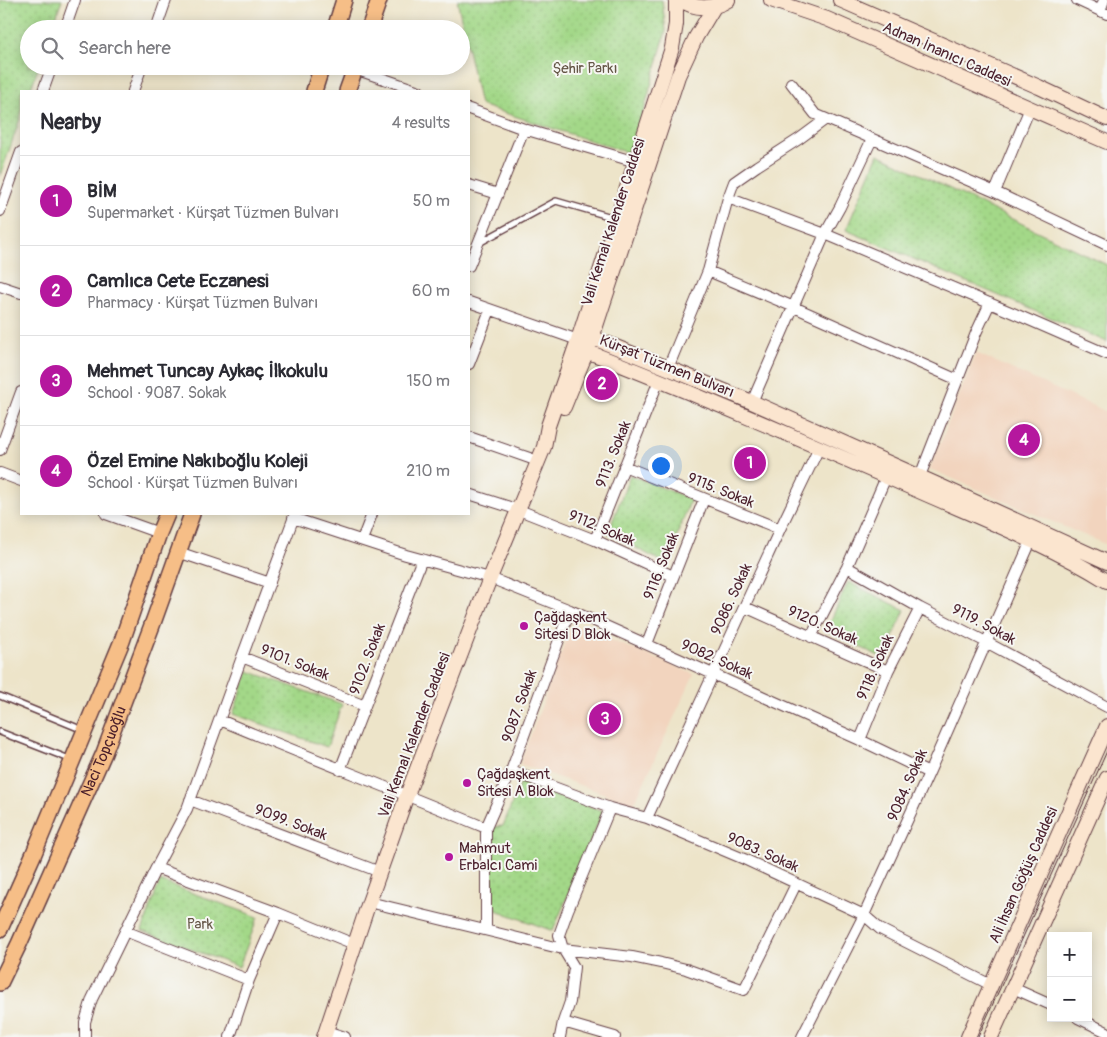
<!DOCTYPE html>
<html lang="en">
<head>
<meta charset="utf-8">
<style>
  body { margin:0; font-family:Pangolin,sans-serif; background:#f2f2f3; color:#2b2b33 }
  .controls { position:absolute; right:15px; bottom:15px; display:grid; overflow:hidden; border-radius:0px; box-shadow:0 2px 12px #0003 }
  .controls button { width:45px; height:45px; display:grid; place-items:center; padding:0; border:0; border-bottom:1px solid #e1e1e2; background:#fff; color:#2b2b33; font:25px sans-serif }
  .you { position:absolute; left:660px; top:465px; width:18px; height:18px; margin:-12px; border:4px solid #fff; border-radius:50%; background:#1a73e8; box-shadow:0 0 0 8px #1a73e833 }
  .badge { display:grid; place-items:center; width:32px; height:32px; border-radius:50%; background:#b5179e; color:#fff; font-size:16px; font-weight:700 }
  .pin { position:absolute; translate:-50% -50%; border:2px solid #fff; box-shadow:0 1px 5px #0006 }
  .list { margin:0; padding:0; list-style:none }
  h2 { display:flex; justify-content:space-between; align-items:center; height:65px; margin:0; padding:0 20px; font-size:21px }
  h2 small { font-size:16px; font-weight:400; color:#7c7c81 }
  .list li { display:grid; grid-template-columns:32px 1fr auto; gap:15px; align-items:center; box-sizing:border-box; height:90px; padding:0 20px; border-top:1px solid #e1e1e2 }
  .list b { display:block; font-size:19px; white-space:nowrap }
  .list p { margin:0; font-size:16px; white-space:nowrap; color:#7c7c81 }
  .list em { font-size:16px; font-style:normal; color:#7c7c81 }
  .icon { flex:none; width:28px; height:28px; fill:none; stroke:currentColor; stroke-width:2; stroke-linecap:round; stroke-linejoin:round }
  .map { position:relative; flex:none; width:1107px; height:1037px; overflow:hidden }
  .search { position:absolute; background:#fff; box-shadow:0 2px 12px #0003; left:20px; top:20px; width:450px; height:55px; display:flex; align-items:center; gap:12px; box-sizing:border-box; padding:0 18px; border-radius:28px; color:#7c7c81; font-size:19px }
  .panel { position:absolute; background:#fff; box-shadow:0 2px 12px #0003; left:20px; top:90px; width:450px; height:425px; border-radius:0px }
  .map>svg:first-child { display:block }
  .built { fill:#f2d4be }
  .park { fill:url(#park-dots); stroke:#767c5a }
  .lines { fill:none; stroke-linecap:round; stroke-linejoin:round }
  .lane-casing { stroke:#623d43; stroke-width:8 }
  .street-casing { stroke:#623d43; stroke-width:12 }
  .secondary-casing { stroke:#623d43; stroke-width:16 }
  .primary-casing { stroke:#623d43; stroke-width:18 }
  .lane { stroke:#fff; stroke-width:5 }
  .street { stroke:#fff; stroke-width:10 }
  .secondary { stroke:#fbe5cf; stroke-width:14 }
  .primary { stroke:#f6be87; stroke-width:15 }
  .tram { stroke:#4a1f2b; stroke-width:1 }
  .poi-dot { fill:#b5179e; stroke:#f6f6f2; stroke-width:2 }
  .labels { text-anchor:middle; stroke-width:4; stroke-linejoin:round; paint-order:stroke }
  .street-label { font-size:15px; fill:#4a1f2b; stroke:#f6f6f2 }
  .park-label { font-size:15px; fill:#655647; stroke:#f6f6f2 }
  .poi-label { font-size:15px; fill:#4a1f2b; stroke:#f6f6f2; text-anchor:start }
</style>
</head>
<body>
<div class="map">
<svg width="1107" height="1037" viewBox="0 0 1107 1037">
  <defs>
    <pattern id="park-dots" width="8" height="8" patternUnits="userSpaceOnUse" patternTransform="scale(1.25)"><rect width="8" height="8" fill="#a3d888"/><path d="M2 2h.1M6 6h.1" fill="none" stroke="#8eb976" stroke-width="1.8" stroke-linecap="round"/></pattern>
  </defs>
  <rect width="100%" height="100%" fill="#f6f6f2"/>
  <filter id="ink" filterUnits="userSpaceOnUse"><feTurbulence type="fractalNoise" baseFrequency=".02" numOctaves="2"/><feDisplacementMap in="SourceGraphic" scale="10" xChannelSelector="R" yChannelSelector="G"/><feConvolveMatrix kernelMatrix="1 2 1 2 8 2 1 2 1" color-interpolation-filters="sRGB"/></filter>
  <filter id="wash" filterUnits="userSpaceOnUse"><feTurbulence type="fractalNoise" baseFrequency=".0096" numOctaves="4" result="noise"/><feDisplacementMap in="SourceGraphic" scale="20" xChannelSelector="R" yChannelSelector="G"/><feGaussianBlur stdDeviation="1.12" result="paint"/><feColorMatrix in="noise" values="0 0 0 0 0 0 0 0 0 0 0 0 0 0 0 0 0 1.4 0 .05"/><feComposite in="paint" operator="in"/></filter>
  <g filter="url(#wash)">
    <rect width="100%" height="100%" fill="#ede4c9"/>
    <!-- built -->
    <path class="built" d="M 976,353 L 1107,412 L 1107,545 L 930,469 Z
      M 572,624 L 694,674 L 634,804 L 520,764 Z"/>
    <!-- park -->
    <path class="park" d="M 0,0 L 62,0 L 52,29 L 29,29 L 29,66 L 39,66 L 30,91 L 21,91 L 21,116 L 0,177 Z
      M 457,0 L 662,0 L 666,31 L 632,154 L 480,105 Z
      M 878,154 L 1107,265 L 1107,342 L 846,230 Z
      M 630,475 L 691,499 L 666,564 L 608,533 Z
      M 848,582 L 905,610 L 883,658 L 826,631 Z
      M 248,671 L 342,704 L 327,747 L 233,714 Z
      M 521,781 L 603,811 L 553,931 L 493,909 L 491,827 L 503,826 Z
      M 160,881 L 258,917 L 239,967 L 142,931 Z"/>
  </g>
  <g filter="url(#ink)">
    <g class="lines">
      <defs>
        <path id="lane" d="M 479,243 L 556,201 L 615,218
          M 0,696 L 83,730
          M 0,732 L 72,760"/>
        <path id="street" d="M 1077,0 L 1107,14
          M 1100,11 L 1104,0
          M 65,29 L 75,0
          M 156,29 L 166,0
          M 355,69 L 419,91
          M 791,83 L 815,114 L 995,192 L 1107,245
          M 43,91 L 52,66
          M 133,91 L 142,66
          M 469,109 L 524,129 L 636,162
          M 469,185 L 498,194
          M 995,192 L 1030,108
          M 728,198 L 825,234 L 1013,313 L 1107,354
          M 0,211 L 21,152
          M 469,266 L 524,129
          M 708,271 L 794,307 L 958,380
          M 0,286 L 21,293
          M 469,302 L 578,340
          M 469,364 L 490,310
          M 668,368 L 708,271 L 728,198 L 734,182 L 757,166 L 799,139 L 826,119
          M 752,402 L 825,234 L 840,207 L 872,139
          M 469,437 L 538,461
          M 0,450 L 21,392
          M 624,466 L 780,529
          M 0,473 L 21,481
          M 920,476 L 976,333 L 990,303
          M 469,494 L 519,510 L 595,540 L 673,576
          M 106,514 L 159,533
          M 293,518 L 406,555 L 490,578 L 570,610 L 860,740 L 929,773
          M 362,540 L 372,514
          M 595,540 L 659,380
          M 178,552 L 270,583
          M 847,567 L 920,608 L 986,642 L 1107,707
          M 745,607 L 888,671
          M 811,637 L 847,567 L 886,477
          M 647,644 L 704,499
          M 242,657 L 365,706
          M 220,720 C 308,757 398,791 486,828
          M 860,740 L 888,671 L 920,608
          M 340,770 L 422,559
          M 511,771 L 610,808 L 647,818 L 744,859 L 864,915 L 880,929 L 991,985
          M 190,800 L 380,872
          M 647,818 L 780,529 L 819,448
          M 156,868 L 278,913 L 354,944
          M 369,902 L 563,949 L 632,957 L 661,963 L 686,969 L 744,990 L 796,884
          M 486,930 L 486,828 L 511,771 L 570,610
          M 125,931 L 249,980
          M 1013,988 L 1051,1005
          M 1078,1018 L 1107,1032
          M 563,1022 L 615,1037
          M 326,1031 L 345,1037
          M 85,1037 L 85,1022 L 92,999 L 156,868 L 187,809 L 242,657 L 295,514
          M 230,1037 L 249,980 L 278,913
          M 560,1037 L 563,1022 L 570,1002 L 574,967 L 563,949 L 559,935 L 568,910 L 610,808
          M 802,1037 L 864,915 L 929,773 L 1031,541"/>
        <path id="secondary" d="M 681,0 C 695,10 714,9 728,0
          M 771,0 L 827,19 L 1107,142
          M 840,0 L 1039,87 L 1107,119
          M 564,407 L 592,338 L 678,76 L 696,37 L 714,7
          M 1107,562 L 936,484 L 752,402 L 601,341 L 592,338 L 578,340 L 586,351 C 696,394 804,441 912,488 C 977,517 1046,543 1107,581
          M 324,1037 L 369,902 L 407,795 L 490,578 L 544,447 L 548,426 L 578,340 L 672,48 L 676,24 L 676,0
          M 968,1037 L 1107,726
          M 991,1037 L 1107,778"/>
        <g id="primary">
          <path d="M 335,29 L 344,0"/>
          <path d="M 369,29 L 379,0"/>
          <path d="M 314,91 L 322,66"/>
          <path d="M 347,91 L 356,66"/>
          <path d="M 0,929 L 34,853 L 122,641 L 159,533 L 167,514"/>
          <path id="s1" d="M 0,983 L 19,944 L 104,753 L 154,620 L 192,514"/>
        </g>
      </defs>
      <!-- lane casing -->
      <use href="#lane" class="lane-casing"/>
      <!-- street casing -->
      <use href="#street" class="street-casing"/>
      <!-- secondary casing -->
      <use href="#secondary" class="secondary-casing"/>
      <!-- primary casing -->
      <use href="#primary" class="primary-casing"/>
      <!-- lane -->
      <use href="#lane" class="lane"/>
      <!-- street -->
      <use href="#street" class="street"/>
      <!-- secondary -->
      <use href="#secondary" class="secondary"/>
      <!-- primary -->
      <use href="#primary" class="primary"/>
      <!-- tram -->
      <path class="tram" d="M 978,1037 L 1107,751"/>
    </g>
  </g>
  <!-- markers -->
  <g class="poi-dot">
    <circle cx="524" cy="626" r="5"/>
    <circle cx="467" cy="783" r="5"/>
    <circle cx="449" cy="857" r="5"/>
  </g>
  <g class="labels">
    <!-- street labels -->
    <g class="street-label">
      <text transform="translate(947 54) rotate(24)" y="5">Adnan İnanıcı Caddesi</text>
      <text transform="translate(613 222) rotate(-72)" y="5">Vali Kemal Kalender Caddesi</text>
      <text transform="translate(667 366) rotate(22)" y="5">Kürşat Tüzmen Bulvarı</text>
      <text transform="translate(613 454) rotate(-68)" y="5">9113. Sokak</text>
      <text transform="translate(721 490) rotate(22)" y="5">9115. Sokak</text>
      <text transform="translate(602 528) rotate(23)" y="5">9112. Sokak</text>
      <text transform="translate(661 566) rotate(-68)" y="5">9116. Sokak</text>
      <text transform="translate(731 599) rotate(-65)" y="5">9086. Sokak</text>
      <text transform="translate(984 624) rotate(28)" y="5">9119. Sokak</text>
      <text transform="translate(823 625) rotate(24)" y="5">9120. Sokak</text>
      <text transform="translate(367 659) rotate(-69)" y="5">9102. Sokak</text>
      <text transform="translate(717 659) rotate(24)" y="5">9082. Sokak</text>
      <text transform="translate(295 662) rotate(22)" y="5">9101. Sokak</text>
      <text transform="translate(875 667) rotate(-66)" y="5">9118. Sokak</text>
      <text transform="translate(519 706) rotate(-70)" y="5">9087. Sokak</text>
      <text transform="translate(414 735) rotate(-69)" y="5">Vali Kemal Kalender Caddesi</text>
      <text dy="5" stroke="none"><textPath href="#s1" startOffset="254">Naci Topçuoğlu</textPath></text>
      <text transform="translate(907 785) rotate(-66)" y="5">9084. Sokak</text>
      <text transform="translate(291 822) rotate(21)" y="5">9099. Sokak</text>
      <text transform="translate(763 852) rotate(24)" y="5">9083. Sokak</text>
      <text transform="translate(1023 875) rotate(-66)" y="5">Ali İhsan Göğüş Caddesi</text>
    </g>
    <!-- park labels -->
    <g class="park-label">
      <text x="585" y="73">Şehir Parkı</text>
      <text x="200" y="929">Park</text>
    </g>
    <!-- poi labels -->
    <g class="poi-label">
      <text x="534" y="622">Çağdaşkent<tspan x="534" dy="17">Sitesi D Blok</tspan></text>
      <text x="477" y="779">Çağdaşkent<tspan x="477" dy="17">Sitesi A Blok</tspan></text>
      <text x="459" y="853">Mahmut<tspan x="459" dy="17">Erbalcı Cami</tspan></text>
    </g>
  </g>
</svg>
<div class="controls">
<button>+</button>
<button>−</button>
</div>
<div class="you"></div>
<div class="pin badge" style="left:750px;top:463px">1</div>
<div class="pin badge" style="left:602px;top:384px">2</div>
<div class="pin badge" style="left:605px;top:719px">3</div>
<div class="pin badge" style="left:1024px;top:440px">4</div>
<div class="search"><svg class="icon" aria-label="search" viewBox="0 0 24 24"><circle cx="10" cy="10" r="6"/><path d="M15 15l6 6"/></svg>Search here</div>
<section class="panel">
<h2>Nearby<small>4 results</small></h2>
<ul class="list">
<li><span class="badge">1</span><div><b>BİM</b><p>Supermarket · Kürşat Tüzmen Bulvarı</p></div><em>50 m</em></li>
<li><span class="badge">2</span><div><b>Camlıca Cete Eczanesi</b><p>Pharmacy · Kürşat Tüzmen Bulvarı</p></div><em>60 m</em></li>
<li><span class="badge">3</span><div><b>Mehmet Tuncay Aykaç İlkokulu</b><p>School · 9087. Sokak</p></div><em>150 m</em></li>
<li><span class="badge">4</span><div><b>Özel Emine Nakıboğlu Koleji</b><p>School · Kürşat Tüzmen Bulvarı</p></div><em>210 m</em></li>
</ul>
</section>
</div>
</body>
</html>
